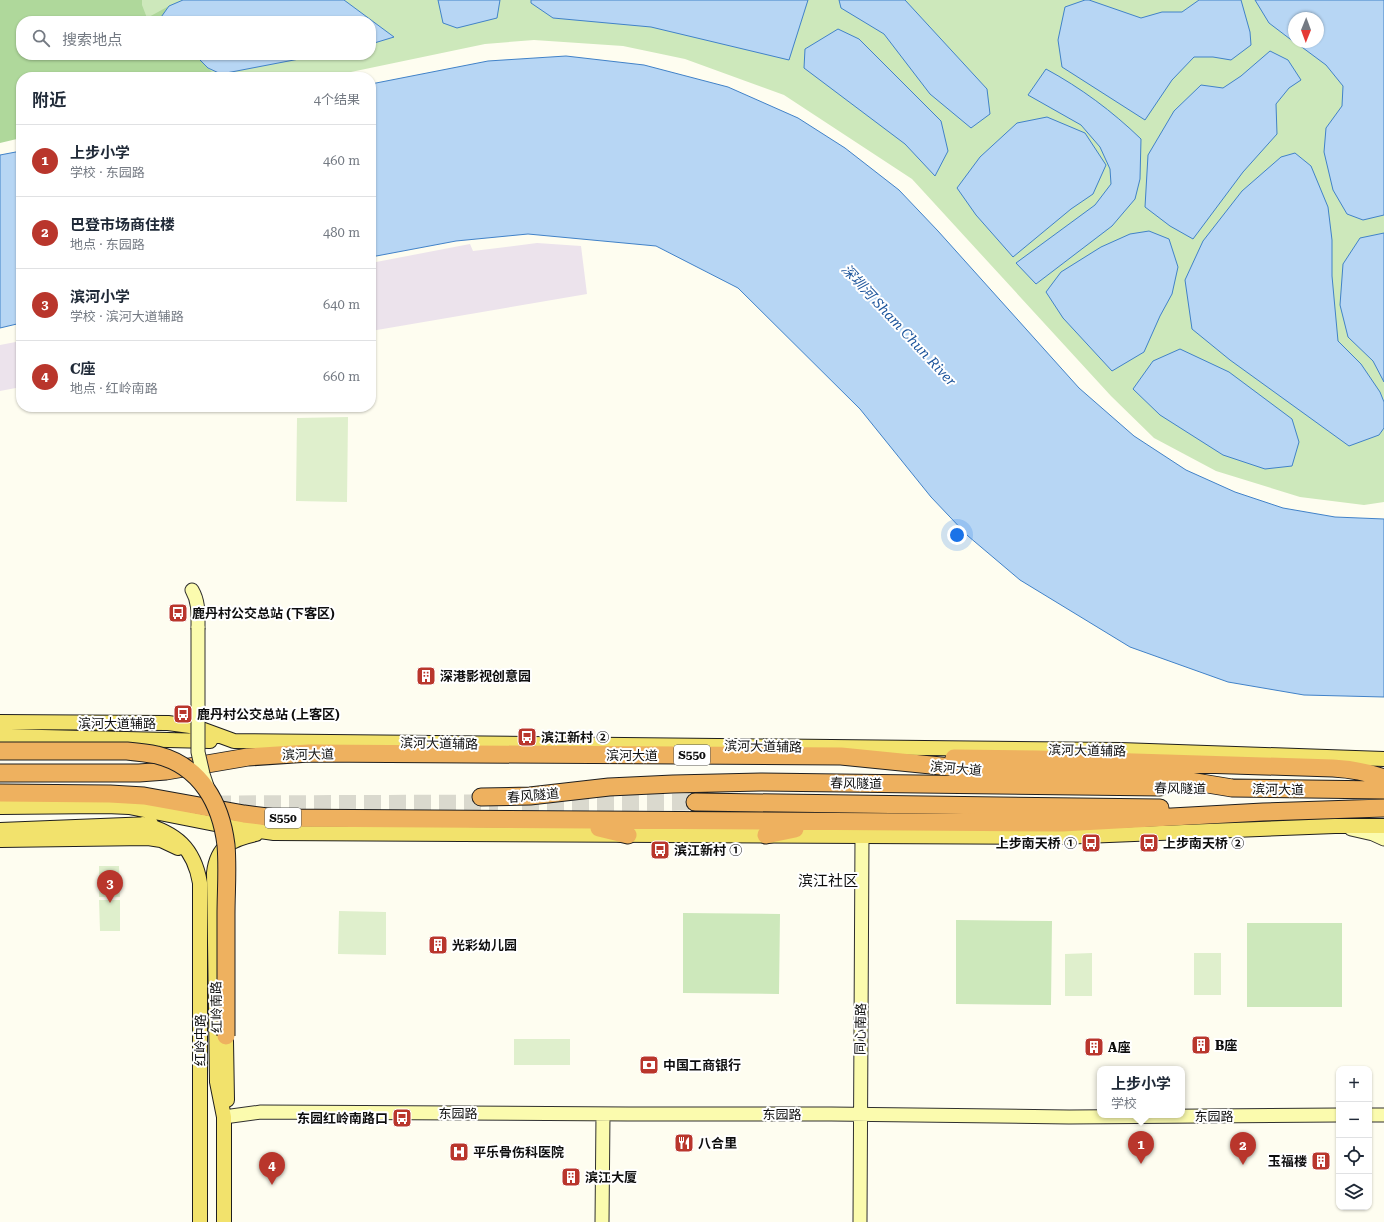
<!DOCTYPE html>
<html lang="zh">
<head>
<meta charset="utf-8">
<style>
  body { margin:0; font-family:"Roboto Serif","Noto Sans SC",serif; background:#f2f2f3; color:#1f2937 }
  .controls { position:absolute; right:12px; bottom:12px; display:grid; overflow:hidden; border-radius:8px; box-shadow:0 1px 3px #0004 }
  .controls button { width:36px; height:36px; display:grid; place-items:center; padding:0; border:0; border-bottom:1px solid #e0e1e3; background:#fff; color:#1f2937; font:20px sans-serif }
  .compass { position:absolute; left:1288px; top:12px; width:36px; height:36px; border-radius:50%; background:#fff; box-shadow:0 1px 3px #0004; rotate:181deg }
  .you { position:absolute; left:957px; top:535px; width:14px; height:14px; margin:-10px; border:3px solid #fff; border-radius:50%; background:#1a73e8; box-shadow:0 0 0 6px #1a73e833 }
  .badge { display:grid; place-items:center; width:26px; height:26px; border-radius:50%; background:#b9362c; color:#fff; font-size:13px; font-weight:700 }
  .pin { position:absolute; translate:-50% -33px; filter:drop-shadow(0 1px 2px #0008) }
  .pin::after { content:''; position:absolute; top:21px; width:14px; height:12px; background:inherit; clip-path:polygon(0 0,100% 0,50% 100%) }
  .popup { position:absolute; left:1097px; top:1066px; width:88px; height:52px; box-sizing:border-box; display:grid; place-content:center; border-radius:8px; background:#fff; filter:drop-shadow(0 1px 3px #0005); font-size:13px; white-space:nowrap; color:#747a83 }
  .popup b { font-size:15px; color:#1f2937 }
  .popup::after { content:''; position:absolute; left:50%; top:100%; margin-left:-8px; border:8px solid transparent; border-top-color:#fff }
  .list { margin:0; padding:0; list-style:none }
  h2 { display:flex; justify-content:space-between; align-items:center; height:52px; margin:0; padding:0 16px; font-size:17px }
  h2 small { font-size:13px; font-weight:400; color:#747a83 }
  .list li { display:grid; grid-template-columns:26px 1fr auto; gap:12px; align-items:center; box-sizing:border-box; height:72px; padding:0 16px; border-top:1px solid #e0e1e3 }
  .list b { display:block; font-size:15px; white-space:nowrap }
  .list p { margin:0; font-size:13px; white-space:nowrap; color:#747a83 }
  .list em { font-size:13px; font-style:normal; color:#747a83 }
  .icon { flex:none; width:22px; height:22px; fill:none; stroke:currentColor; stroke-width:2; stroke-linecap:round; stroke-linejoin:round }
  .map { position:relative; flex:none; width:1384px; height:1222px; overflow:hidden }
  .search { position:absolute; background:#fff; box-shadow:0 1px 3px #0004; left:16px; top:16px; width:360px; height:44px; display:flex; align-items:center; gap:10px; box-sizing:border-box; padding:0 14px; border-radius:16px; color:#747a83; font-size:15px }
  .panel { position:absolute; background:#fff; box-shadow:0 1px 3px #0004; left:16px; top:72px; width:360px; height:340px; border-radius:16px }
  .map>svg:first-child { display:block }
  .industrial { fill:#ece3ec }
  .green { fill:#cde8bb; fill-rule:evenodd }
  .forest { fill:#afd89b }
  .pitch { fill:#dfefcc }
  .water { fill:#b7d6f4; stroke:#4182c8 }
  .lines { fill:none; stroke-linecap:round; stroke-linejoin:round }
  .highway-tunnel { stroke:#dad9ce; stroke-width:17; stroke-dasharray:17 8; stroke-linecap:butt }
  .secondary-casing { stroke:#303030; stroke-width:15 }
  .primary-casing { stroke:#1f1f1f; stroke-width:16 }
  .highway-casing { stroke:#1f1f1f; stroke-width:19 }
  .secondary { stroke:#fbfbae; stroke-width:13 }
  .primary { stroke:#f2e26c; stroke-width:14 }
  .highway { stroke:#eeb15f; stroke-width:17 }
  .secondary-bridge-casing { stroke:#303030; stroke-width:15; stroke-linecap:butt }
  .highway-bridge-casing { stroke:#1f1f1f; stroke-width:19; stroke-linecap:butt }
  .secondary-bridge { stroke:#fbfbae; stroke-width:13 }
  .highway-bridge { stroke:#eeb15f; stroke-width:17 }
  .labels { text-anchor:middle; stroke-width:4; stroke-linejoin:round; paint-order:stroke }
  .shield { fill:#fff; stroke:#565656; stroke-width:1 }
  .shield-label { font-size:12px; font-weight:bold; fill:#0e0e0e }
  .poi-label { font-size:13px; font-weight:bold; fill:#0e0e0e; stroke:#fff; text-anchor:start }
  .street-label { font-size:13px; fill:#0e0e0e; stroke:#fff }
  .water-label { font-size:14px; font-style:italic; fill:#1c549b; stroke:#fff }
  .quarter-label { font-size:15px; fill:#0e0e0e; stroke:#fff }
</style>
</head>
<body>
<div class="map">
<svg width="1384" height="1222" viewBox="0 0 1384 1222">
  <rect width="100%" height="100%" fill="#fefdf0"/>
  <!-- industrial -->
  <path class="industrial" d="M 537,243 L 581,246 L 587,294 L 371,331 L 371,263 L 470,244 L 473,251 Z
    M 21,341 L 21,387 L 0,391 L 0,345 Z"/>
  <!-- green -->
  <path class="green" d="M 0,0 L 1384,0 L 1384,502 L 1364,505 L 1300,497 L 1216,471 L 1154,438 L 1111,396 L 912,179 L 784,95 L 685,59 L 623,46 L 534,40 L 485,44 L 327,77 L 21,77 ZM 1294,18 L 1318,18 L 1318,42 L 1294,42 ZM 21,21 L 371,21 L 371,55 L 21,55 Z
    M 683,913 L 780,914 L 779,994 L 683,993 Z
    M 956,920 L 1052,921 L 1051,1005 L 956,1004 Z
    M 1247,923 L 1342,923 L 1342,1007 L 1247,1007 Z"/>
  <!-- forest -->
  <path class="forest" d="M 0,0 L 142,0 L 142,5 L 147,18 L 169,6 L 163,21 L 21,21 L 21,55 L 195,55 L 217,77 L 21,77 L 21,138 L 0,143 Z"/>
  <!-- pitch -->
  <path class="pitch" d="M 348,417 L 347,502 L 296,501 L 297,418 Z
    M 99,866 L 119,866 L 120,897 L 99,897 Z
    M 99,900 L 120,900 L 120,931 L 100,931 Z
    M 339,911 L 386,912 L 386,955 L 338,954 Z
    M 1092,953 L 1092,996 L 1065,996 L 1065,954 Z
    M 1194,953 L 1221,953 L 1221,995 L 1194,995 Z
    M 514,1039 L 570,1039 L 570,1065 L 514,1065 Z"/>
  <!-- water -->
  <path class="water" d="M 183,0 L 344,0 L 394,37 L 371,44 L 371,21 L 159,20 L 169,6 Z
    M 438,0 L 500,0 L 497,18 L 457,28 L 443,23 Z
    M 531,0 L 808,0 L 789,60 L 651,27 L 553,18 L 531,3 Z
    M 839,0 L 905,0 L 987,89 L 990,114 L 971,128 L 930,94 L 884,34 L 841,8 Z
    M 1085,0 L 1089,0 L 1141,18 L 1162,12 L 1182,12 L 1199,0 L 1241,0 L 1250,32 L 1251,45 L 1231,60 L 1213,57 L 1194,57 L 1172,80 L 1145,120 L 1062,67 L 1058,40 L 1065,7 Z
    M 1255,0 L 1384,0 L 1384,215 L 1363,220 L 1347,214 L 1333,190 L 1324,152 L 1326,128 L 1342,106 L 1343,86 L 1326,65 L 1295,42 L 1318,42 L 1318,18 L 1294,18 L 1294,42 L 1269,23 Z
    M 838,29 L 859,39 L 941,121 L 948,151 L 935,176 L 905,144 L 804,68 L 805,49 Z
    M 1270,51 L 1288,60 L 1301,80 L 1289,88 L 1276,104 L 1277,134 L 1243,172 L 1193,239 L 1170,226 L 1145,207 L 1148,155 L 1174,111 L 1201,85 L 1223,88 L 1241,76 Z
    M 195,55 L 320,55 L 221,74 L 208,68 Z
    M 566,56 L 644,65 L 728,87 L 798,118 L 845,148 L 899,190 L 938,231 L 1079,388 L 1134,436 L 1186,470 L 1235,492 L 1283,508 L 1335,517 L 1384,519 L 1384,697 L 1304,695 L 1228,682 L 1130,647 L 1020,580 L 968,536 L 931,497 L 860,409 L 738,288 L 656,246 L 528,234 L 456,241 L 371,257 L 371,84 L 488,61 Z
    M 1046,69 C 1081,88 1112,111 1141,139 L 1140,179 L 1135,199 L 1112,226 L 1036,284 L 1016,263 L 1095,205 L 1111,184 L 1110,169 L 1100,147 L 1081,125 L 1028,95 Z
    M 1047,117 L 1085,133 L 1106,165 L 1093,194 L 1071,209 L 1013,257 L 976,215 L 957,188 L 980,157 L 1017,123 Z
    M 21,151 L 21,323 L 0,328 L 0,155 Z
    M 1295,153 L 1311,166 L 1328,207 L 1332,240 L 1332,276 L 1338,341 L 1361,364 L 1380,392 L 1384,402 L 1384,428 L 1379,435 L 1349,446 L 1230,360 L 1192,329 L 1185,280 L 1203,241 L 1242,191 L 1281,157 Z
    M 1149,231 L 1169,239 L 1178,267 L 1172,294 L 1160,316 L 1144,352 L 1112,371 L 1063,318 L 1046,292 L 1061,272 L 1101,247 L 1130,234 Z
    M 1384,233 L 1384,382 L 1373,361 L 1348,337 L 1340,305 L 1343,264 L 1360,238 Z
    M 1180,349 L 1229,372 L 1292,419 L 1299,442 L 1292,466 L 1265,469 L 1223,455 L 1160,415 L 1133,389 L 1153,361 Z"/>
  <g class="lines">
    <!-- highway-tunnel -->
    <path class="highway-tunnel" d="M 522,803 L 695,802
      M 214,804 L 498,803"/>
    <defs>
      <path id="secondary" d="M 192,590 C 199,602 198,614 198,628
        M 1351,829 L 1373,834 L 1384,839
        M 1369,1115 L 1384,1115
        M 224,1117 L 261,1112 L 628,1114 L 831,1114 L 1069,1117 L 1339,1115
        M 602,1222 L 603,1114
        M 860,1222 L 862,836"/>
      <path id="primary" d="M 0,722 L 168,723 L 190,726 L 204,730 L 234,741 L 1120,750 L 1384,759
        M 0,736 L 210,741
        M 0,807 L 106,806 L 129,807 L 225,826 L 274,833 L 1059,837 L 1335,826 L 1384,826
        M 143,824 C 176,833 194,848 200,883 L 200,1222
        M 0,830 L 151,824
        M 0,840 L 148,838 L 161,840 L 178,848
        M 226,1041 L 227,1100
        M 224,1222 L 224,1117 L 217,1082 L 214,873 C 217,846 232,839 256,834"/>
      <path id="highway" d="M 954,758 L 1038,759 L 1333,768 C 1351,769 1367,772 1384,778
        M 0,773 L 139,773 L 166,771 L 248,757 L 309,753 L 841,756 L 991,771 L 1159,776 L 1232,788 L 1384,790
        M 0,793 L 110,794 L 144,796 L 244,814 L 276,818 L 1062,823 L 1263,812 L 1384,808
        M 481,797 L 530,796 L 609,787 L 673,784 L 761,782 L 1160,787
        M 695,802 L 1160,808
        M 599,828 L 628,835
        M 766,835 L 795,829"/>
    </defs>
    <!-- secondary casing -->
    <use href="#secondary" class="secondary-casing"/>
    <!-- primary casing -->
    <use href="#primary" class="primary-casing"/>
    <!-- highway casing -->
    <use href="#highway" class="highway-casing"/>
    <!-- secondary -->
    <use href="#secondary" class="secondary"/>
    <!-- primary -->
    <use href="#primary" class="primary"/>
    <!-- highway -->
    <use href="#highway" class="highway"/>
    <defs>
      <path id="secondary-bridge" d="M 198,628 L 198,752 L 203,774 L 207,786"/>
      <path id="highway-bridge" d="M 0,751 L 127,751 C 137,752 147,753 157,755 C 201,766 221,804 226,845 C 228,868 226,892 226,915 C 226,956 226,996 226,1036"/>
    </defs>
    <!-- secondary-bridge casing -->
    <use href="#secondary-bridge" class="secondary-bridge-casing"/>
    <!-- highway-bridge casing -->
    <use href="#highway-bridge" class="highway-bridge-casing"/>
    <!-- secondary-bridge -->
    <use href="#secondary-bridge" class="secondary-bridge"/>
    <!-- highway-bridge -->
    <use href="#highway-bridge" class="highway-bridge"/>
  </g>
  <!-- icons -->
  <defs>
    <symbol id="bus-square" viewBox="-11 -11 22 22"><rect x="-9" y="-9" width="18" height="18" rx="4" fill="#b9362c" stroke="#fff"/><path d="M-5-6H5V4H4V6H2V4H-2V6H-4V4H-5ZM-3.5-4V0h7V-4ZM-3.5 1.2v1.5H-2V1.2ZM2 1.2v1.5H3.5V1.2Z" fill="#fff"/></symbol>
    <symbol id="building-square" viewBox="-11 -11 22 22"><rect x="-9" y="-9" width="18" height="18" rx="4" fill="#b9362c" stroke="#fff"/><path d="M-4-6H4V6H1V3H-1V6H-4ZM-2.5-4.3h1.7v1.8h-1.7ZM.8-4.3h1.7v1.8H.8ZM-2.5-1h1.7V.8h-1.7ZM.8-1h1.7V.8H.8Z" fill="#fff"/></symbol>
    <symbol id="bank-square" viewBox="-11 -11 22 22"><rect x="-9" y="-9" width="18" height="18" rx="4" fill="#b9362c" stroke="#fff"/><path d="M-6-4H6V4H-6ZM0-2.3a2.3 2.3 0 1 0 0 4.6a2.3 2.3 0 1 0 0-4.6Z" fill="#fff"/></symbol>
    <symbol id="restaurant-square" viewBox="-11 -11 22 22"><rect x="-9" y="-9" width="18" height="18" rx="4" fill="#b9362c" stroke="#fff"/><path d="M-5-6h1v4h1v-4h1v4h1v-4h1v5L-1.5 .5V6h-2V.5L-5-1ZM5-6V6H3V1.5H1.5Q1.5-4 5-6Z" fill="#fff"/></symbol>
    <symbol id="hospital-square" viewBox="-11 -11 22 22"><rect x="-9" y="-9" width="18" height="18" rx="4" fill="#b9362c" stroke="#fff"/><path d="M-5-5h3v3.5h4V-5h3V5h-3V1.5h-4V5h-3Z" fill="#fff"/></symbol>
  </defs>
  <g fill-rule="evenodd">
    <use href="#bus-square" x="167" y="602" width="22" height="22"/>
    <use href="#building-square" x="415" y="665" width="22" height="22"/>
    <use href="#bus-square" x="172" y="703" width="22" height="22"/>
    <use href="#bus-square" x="516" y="726" width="22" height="22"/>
    <use href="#bus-square" x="1080" y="832" width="22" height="22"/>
    <use href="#bus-square" x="1138" y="832" width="22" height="22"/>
    <use href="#bus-square" x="649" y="839" width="22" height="22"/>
    <use href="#building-square" x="427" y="934" width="22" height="22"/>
    <use href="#building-square" x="1190" y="1034" width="22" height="22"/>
    <use href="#building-square" x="1083" y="1036" width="22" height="22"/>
    <use href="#bank-square" x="638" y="1054" width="22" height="22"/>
    <use href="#bus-square" x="391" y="1107" width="22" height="22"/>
    <use href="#restaurant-square" x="673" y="1132" width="22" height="22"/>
    <use href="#hospital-square" x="448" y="1141" width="22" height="22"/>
    <use href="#building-square" x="1310" y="1150" width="22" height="22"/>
    <use href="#building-square" x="560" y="1166" width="22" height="22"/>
  </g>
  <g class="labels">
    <!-- shield labels -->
    <g class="shield">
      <rect x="674" y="745" width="36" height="20" rx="3"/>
      <rect x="265" y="808" width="36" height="20" rx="3"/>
    </g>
    <g class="shield-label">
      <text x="692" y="759">S550</text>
      <text x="283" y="822">S550</text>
    </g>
    <!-- poi labels -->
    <g class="poi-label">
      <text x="192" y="618">鹿丹村公交总站 (下客区)</text>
      <text x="440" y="681">深港影视创意园</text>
      <text x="197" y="719">鹿丹村公交总站 (上客区)</text>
      <text x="541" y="742">滨江新村 ②</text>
      <text x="1077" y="848" text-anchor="end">上步南天桥 ①</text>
      <text x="1163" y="848">上步南天桥 ②</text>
      <text x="674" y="855">滨江新村 ①</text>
      <text x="452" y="950">光彩幼儿园</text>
      <text x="1215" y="1050">B座</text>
      <text x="1108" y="1052">A座</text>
      <text x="663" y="1070">中国工商银行</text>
      <text x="388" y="1123" text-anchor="end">东园红岭南路口</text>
      <text x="698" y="1148">八合里</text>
      <text x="473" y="1157">平乐骨伤科医院</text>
      <text x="1307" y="1166" text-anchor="end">玉福楼</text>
      <text x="585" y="1182">滨江大厦</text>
    </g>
    <!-- street labels -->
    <g class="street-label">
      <text x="117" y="728">滨河大道辅路</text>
      <text transform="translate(439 743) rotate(1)" y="5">滨河大道辅路</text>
      <text transform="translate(763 746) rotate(1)" y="5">滨河大道辅路</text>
      <text transform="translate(1087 750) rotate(1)" y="5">滨河大道辅路</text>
      <text transform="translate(308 754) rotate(-1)" y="5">滨河大道</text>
      <text x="632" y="760">滨河大道</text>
      <text transform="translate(956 768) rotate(5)" y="5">滨河大道</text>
      <text transform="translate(856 783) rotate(1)" y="5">春风隧道</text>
      <text transform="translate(1180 788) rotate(1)" y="5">春风隧道</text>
      <text transform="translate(1278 789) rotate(1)" y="5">滨河大道</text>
      <text transform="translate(533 795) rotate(-5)" y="5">春风隧道</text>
      <text transform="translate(216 1007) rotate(-91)" y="5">红岭南路</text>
      <text transform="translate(860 1029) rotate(-89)" y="5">同心南路</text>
      <text transform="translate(200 1040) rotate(-90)" y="5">红岭中路</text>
      <text x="458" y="1118">东园路</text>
      <text x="782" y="1119">东园路</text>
      <text x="1214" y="1121">东园路</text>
    </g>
    <!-- water labels -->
    <g class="water-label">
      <text transform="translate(899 325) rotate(47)" y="5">深圳河 Sham Chun River</text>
    </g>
    <!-- quarter labels -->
    <g class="quarter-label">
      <text x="828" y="886">滨江社区</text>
    </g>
  </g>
</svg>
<div class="controls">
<button>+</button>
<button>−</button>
<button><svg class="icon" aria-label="locate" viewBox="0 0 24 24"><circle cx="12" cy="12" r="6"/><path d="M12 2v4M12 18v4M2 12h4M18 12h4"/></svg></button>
<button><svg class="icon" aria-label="layers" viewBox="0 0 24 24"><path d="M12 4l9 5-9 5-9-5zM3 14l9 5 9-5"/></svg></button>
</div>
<svg class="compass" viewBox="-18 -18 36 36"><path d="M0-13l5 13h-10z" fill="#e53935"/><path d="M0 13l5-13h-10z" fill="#747a83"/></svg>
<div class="you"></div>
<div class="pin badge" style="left:1141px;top:1164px">1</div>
<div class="popup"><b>上步小学</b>学校</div>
<div class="pin badge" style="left:1243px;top:1165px">2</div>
<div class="pin badge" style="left:110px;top:903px">3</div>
<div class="pin badge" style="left:272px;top:1185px">4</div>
<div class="search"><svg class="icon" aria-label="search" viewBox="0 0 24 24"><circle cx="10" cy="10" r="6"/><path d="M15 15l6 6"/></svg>搜索地点</div>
<section class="panel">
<h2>附近<small>4个结果</small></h2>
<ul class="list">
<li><span class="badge">1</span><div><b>上步小学</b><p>学校 · 东园路</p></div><em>460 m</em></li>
<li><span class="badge">2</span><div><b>巴登市场商住楼</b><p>地点 · 东园路</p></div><em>480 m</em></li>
<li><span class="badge">3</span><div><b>滨河小学</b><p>学校 · 滨河大道辅路</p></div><em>640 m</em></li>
<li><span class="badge">4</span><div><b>C座</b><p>地点 · 红岭南路</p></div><em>660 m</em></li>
</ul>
</section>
</div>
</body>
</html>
